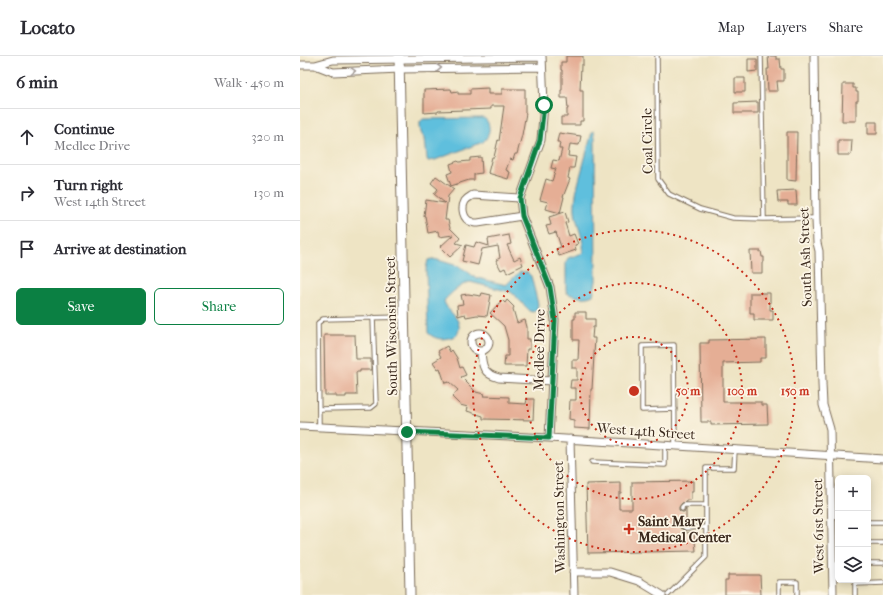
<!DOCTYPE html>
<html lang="en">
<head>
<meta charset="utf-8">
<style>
  body { margin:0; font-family:"IM FELL French Canon",serif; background:#f2f2f3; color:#2b2b33 }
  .controls { position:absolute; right:12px; bottom:12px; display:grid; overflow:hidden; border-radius:6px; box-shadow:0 2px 10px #0003 }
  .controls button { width:36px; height:36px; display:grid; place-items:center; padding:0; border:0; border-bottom:1px solid #e1e1e2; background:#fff; color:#2b2b33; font:20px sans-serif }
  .stop { position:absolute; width:12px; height:12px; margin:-9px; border:3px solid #0b8043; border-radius:50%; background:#fff }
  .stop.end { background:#0b8043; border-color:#fff; box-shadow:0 1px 4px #0008 }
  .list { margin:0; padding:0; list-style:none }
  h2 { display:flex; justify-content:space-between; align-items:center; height:52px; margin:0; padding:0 16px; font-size:17px }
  h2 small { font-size:13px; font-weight:400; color:#7c7c81 }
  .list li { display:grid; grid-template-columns:26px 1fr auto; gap:12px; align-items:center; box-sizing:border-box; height:56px; padding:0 16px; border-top:1px solid #e1e1e2 }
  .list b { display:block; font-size:15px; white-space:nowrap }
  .list p { margin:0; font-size:13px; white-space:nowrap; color:#7c7c81 }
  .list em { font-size:13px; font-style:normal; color:#7c7c81 }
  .actions { display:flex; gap:8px; padding:12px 16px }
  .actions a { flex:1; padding:9px 0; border:1px solid #0b8043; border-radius:6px; text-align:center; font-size:14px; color:#0b8043 }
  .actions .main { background:#0b8043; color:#fff }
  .icon { flex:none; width:22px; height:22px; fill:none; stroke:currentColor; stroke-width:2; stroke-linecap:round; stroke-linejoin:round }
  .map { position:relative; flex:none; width:583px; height:539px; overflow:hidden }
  header { display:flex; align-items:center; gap:24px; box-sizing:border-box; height:56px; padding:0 20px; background:#fff; border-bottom:1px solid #e1e1e2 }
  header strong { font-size:19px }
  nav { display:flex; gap:22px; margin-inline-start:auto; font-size:14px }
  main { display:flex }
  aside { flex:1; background:#fff }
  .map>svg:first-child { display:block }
  .water { fill:#5fbfdd; stroke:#4d747e }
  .building { fill:#e5ae95 }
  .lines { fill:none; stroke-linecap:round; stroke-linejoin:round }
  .service-casing { stroke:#7a6b58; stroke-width:5.5 }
  .minor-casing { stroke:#7a6b58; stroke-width:9 }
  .tertiary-casing { stroke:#7a6b58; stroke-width:11 }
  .service { stroke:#fff; stroke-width:3.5 }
  .minor { stroke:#fff; stroke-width:7 }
  .tertiary { stroke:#fff; stroke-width:9 }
  .oneway { stroke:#a79f9a }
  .route { stroke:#0b8043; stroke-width:5 }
  .ring { fill:none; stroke:#c8321e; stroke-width:2; stroke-dasharray:2 4 }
  .poi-dot { fill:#c8321e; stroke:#fcf5e5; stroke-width:1.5 }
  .labels { text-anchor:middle; stroke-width:3.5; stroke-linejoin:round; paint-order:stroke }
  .street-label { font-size:14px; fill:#3b2a1e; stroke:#fcf5e5 }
  .poi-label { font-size:14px; font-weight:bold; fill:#3b2a1e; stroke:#fcf5e5; text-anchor:start }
  .centre { fill:#c8321e; stroke:#fcf5e5; stroke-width:2 }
  .ring-label { font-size:12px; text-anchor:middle; font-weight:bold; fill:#c8321e; stroke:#fcf5e5; stroke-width:3.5; stroke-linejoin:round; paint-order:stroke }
</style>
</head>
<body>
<header>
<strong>Locato</strong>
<nav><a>Map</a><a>Layers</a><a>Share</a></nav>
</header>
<main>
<aside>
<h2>6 min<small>Walk · 450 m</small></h2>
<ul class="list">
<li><svg class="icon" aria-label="ahead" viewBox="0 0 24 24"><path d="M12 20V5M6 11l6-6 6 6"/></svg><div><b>Continue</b><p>Medlee Drive</p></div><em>320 m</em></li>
<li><svg class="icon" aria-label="right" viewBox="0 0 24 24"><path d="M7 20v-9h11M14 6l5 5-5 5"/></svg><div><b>Turn right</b><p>West 14th Street</p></div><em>130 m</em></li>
<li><svg class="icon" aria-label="arrive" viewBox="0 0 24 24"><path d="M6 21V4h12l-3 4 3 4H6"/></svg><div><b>Arrive at destination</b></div></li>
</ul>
<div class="actions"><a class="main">Save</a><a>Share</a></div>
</aside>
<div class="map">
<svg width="583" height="539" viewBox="0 0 583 539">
  <rect width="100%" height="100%" fill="#fcf5e5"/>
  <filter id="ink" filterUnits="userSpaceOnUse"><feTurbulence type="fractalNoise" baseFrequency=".025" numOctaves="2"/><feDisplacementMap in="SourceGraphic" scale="8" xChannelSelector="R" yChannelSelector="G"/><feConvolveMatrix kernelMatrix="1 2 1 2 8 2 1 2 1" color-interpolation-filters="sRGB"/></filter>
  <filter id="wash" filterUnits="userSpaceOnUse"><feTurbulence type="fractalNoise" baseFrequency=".012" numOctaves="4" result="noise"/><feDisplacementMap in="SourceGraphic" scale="16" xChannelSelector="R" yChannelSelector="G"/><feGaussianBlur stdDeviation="0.9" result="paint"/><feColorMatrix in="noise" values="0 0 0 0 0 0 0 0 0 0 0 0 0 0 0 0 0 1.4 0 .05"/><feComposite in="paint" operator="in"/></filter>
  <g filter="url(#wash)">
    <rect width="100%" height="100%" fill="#eee4c4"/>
    <!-- water -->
    <path class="water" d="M 184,62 C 192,68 190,80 183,86 L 135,104 L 128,105 L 127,103 L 125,82 C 120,79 120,71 120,66 L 123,63 Z
      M 294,75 L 295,81 L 296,225 L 293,239 C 286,243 275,241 267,237 L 266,234 L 266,206 L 268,202 L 283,197 C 285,183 276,169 275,155 C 274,138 280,122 284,106 C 287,96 289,86 292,76 Z
      M 132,203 L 138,204 L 158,210 L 167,215 L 174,221 L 206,229 L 219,216 L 227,216 L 231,220 L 238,248 L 237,254 L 234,256 L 230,255 L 211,236 L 170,226 C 163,227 149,238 144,245 C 146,254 159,261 159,270 C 160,273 158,276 157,279 C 146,284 137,285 128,277 L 126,213 L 128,204 Z"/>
    <g id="blocks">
      <!-- building -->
      <path class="building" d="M 266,0 L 283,0 L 283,9 L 281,9 L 280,34 L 283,34 L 283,65 L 280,65 L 280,69 L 261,69 L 261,61 L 267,61 L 267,53 L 268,53 L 267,42 L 261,42 L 261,34 L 262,34 L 262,14 L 261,14 L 261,6 L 266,6 Z
        M 468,0 L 476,0 L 476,3 L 480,3 L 481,13 L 484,13 L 484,25 L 477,25 L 478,35 L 468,35 L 467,13 L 469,13 Z
        M 448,3 L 457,3 L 457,15 L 448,16 Z
        M 435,22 L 445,22 L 445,36 L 435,36 Z
        M 543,28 L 553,28 L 553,32 L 556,32 L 556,36 L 558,36 L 558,45 L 556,45 L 556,65 L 542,65 Z
        M 188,32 L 188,38 L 202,38 L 202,33 L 225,33 L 225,57 L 226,57 L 222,79 L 217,98 L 215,98 L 213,104 L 210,103 L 206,114 L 210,116 L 208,123 L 188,117 L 192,101 L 194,101 L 198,84 L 199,85 L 204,50 L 191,50 L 191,53 L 138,55 L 138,56 L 124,57 L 124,34 L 151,33 L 152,36 L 158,35 L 158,38 L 170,38 L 170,33 Z
        M 458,46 L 458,57 L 434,57 L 434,47 Z
        M 568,66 L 577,66 L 577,78 L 568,78 Z
        M 487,76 L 497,76 L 496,125 L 487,124 Z
        M 259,77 L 281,80 L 279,89 L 270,88 L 268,100 L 276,101 L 274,112 L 270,112 L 268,122 L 270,123 L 263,141 L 264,141 L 260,157 L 246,153 L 248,146 L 240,144 L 246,123 L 252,125 L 256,113 L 251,112 L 253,104 L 259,105 L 262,93 L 259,93 L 260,86 L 257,86 Z
        M 538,84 L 552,84 L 551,99 L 538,99 Z
        M 181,101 L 182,117 L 174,118 L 174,124 L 169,124 L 151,130 L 147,118 L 152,116 L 150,108 L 158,105 L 159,106 L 170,105 L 170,102 Z
        M 136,120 L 154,133 L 148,140 L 145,164 L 148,164 L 150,172 L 160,182 L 156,187 L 163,189 L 150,201 L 140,191 L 153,179 L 139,181 L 138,175 L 128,177 L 125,160 L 124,160 L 126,144 L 145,147 L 134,138 L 138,133 L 131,127 Z
        M 496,134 L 497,149 L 488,149 L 488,146 L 478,146 L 477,135 Z
        M 265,156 L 268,166 L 265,167 L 269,180 L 274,178 L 278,188 L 275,189 L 276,194 L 259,200 L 256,193 L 261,191 L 256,176 L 249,178 L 246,170 L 251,169 L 249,161 Z
        M 209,179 L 211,188 L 207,189 L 214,204 L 220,201 L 223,209 L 207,217 L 205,212 L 201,214 L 196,204 L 200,202 L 198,190 L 182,193 L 178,209 L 162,205 L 166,189 L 174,191 L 176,186 L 189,190 L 188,183 Z
        M 450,195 L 461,195 L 462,201 L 464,201 L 464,206 L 462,207 L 462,217 L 451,217 Z
        M 182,237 L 191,239 L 187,260 L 177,259 L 166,261 L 165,258 L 158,260 L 157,249 L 163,248 L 161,239 L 168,238 L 181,240 Z
        M 450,237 L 470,237 L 470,254 L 473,254 L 473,264 L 454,264 L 454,257 L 450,257 Z
        M 202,244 L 205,247 L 207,244 L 214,251 L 213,253 L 217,267 L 225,264 L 227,271 L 227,283 L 230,283 L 230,293 L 227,293 L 226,310 L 204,310 L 205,300 L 208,300 L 208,284 L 204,270 L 190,257 Z
        M 275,256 L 286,256 L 286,263 L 295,263 L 295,271 L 293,271 L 292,282 L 295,282 L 292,333 L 291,333 L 290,373 L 274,372 L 274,364 L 269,363 L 270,344 L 276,344 L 276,332 L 270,332 L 271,324 L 277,324 L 277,312 L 272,312 L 272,304 L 278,304 L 279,284 L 273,284 L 273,263 L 275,263 Z
        M 24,279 L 55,279 L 56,303 L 71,303 L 71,314 L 60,314 L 60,316 L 56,316 L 57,339 L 46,339 L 46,341 L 36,341 L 36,339 L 25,339 Z
        M 466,283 L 466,302 L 460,302 L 460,306 L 423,307 L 423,346 L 461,346 L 461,349 L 467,349 L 468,368 L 411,369 L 411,366 L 401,366 L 400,287 L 409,287 L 409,284 Z
        M 147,290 L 150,296 L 152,294 L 157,302 L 160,312 L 162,311 L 166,319 L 161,321 L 176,336 L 184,338 L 183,340 L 209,341 L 209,347 L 226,348 L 227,343 L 234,343 L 233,364 L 183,363 L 183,360 L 167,355 L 168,351 L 160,349 L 152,341 L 158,334 L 149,326 L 145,327 L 140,312 L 138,313 L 133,306 L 141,301 L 138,295 Z
        M 393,425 L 393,436 L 391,436 L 391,444 L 386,444 L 386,446 L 382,447 L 379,451 L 379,454 L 382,456 L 384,456 L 386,452 L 386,469 L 384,465 L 382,464 L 380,465 L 379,467 L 380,472 L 386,475 L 386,477 L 394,476 L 395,485 L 396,495 L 288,497 L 286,428 L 321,427 L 321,437 L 319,437 L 319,453 L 332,453 L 332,426 Z
        M 428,519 L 460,519 L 461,539 L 425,539 L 425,524 L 428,524 Z"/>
    </g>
  </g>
  <g filter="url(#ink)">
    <use href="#blocks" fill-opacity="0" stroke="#7a6b58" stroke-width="1"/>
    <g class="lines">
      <defs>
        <path id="service" d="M 357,0 L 358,123 L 369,138 L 400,153 L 433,162 L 464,163 L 516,162
          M 461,0 L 464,163
          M 19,353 L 71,352 L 76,348 L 73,261
          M 375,353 L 342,354 L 342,290 L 374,289 L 375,390
          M 19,371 L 18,267 L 23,263 L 104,261
          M 292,406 L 365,409 L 365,389
          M 382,453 L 382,451 L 384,449 L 406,449
          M 568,466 L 583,466
          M 382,467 C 382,470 383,471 386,472 L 406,471
          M 568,487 L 583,487
          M 568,507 L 583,507
          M 555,524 L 555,539
          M 555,528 L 583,527
          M 368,539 L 406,501 L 406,412 L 434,412 L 435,394
          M 479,539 L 479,526 L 497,526 L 497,539"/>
        <path id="minor" d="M 242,0 L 244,49 L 241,84 L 220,142 L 222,160 L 250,231 L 255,264 L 249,382
          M 514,0 L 516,164 L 517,187 L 519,195 L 522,328 L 523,349 L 530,373 L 533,539
          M 0,9 L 15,9 L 33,4 L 242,1
          M 15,9 L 33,16 L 100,13 L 242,11
          M 220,142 L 173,139 C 170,141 167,142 165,145 C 161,152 163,164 172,166 C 173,167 177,167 178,167 L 222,160
          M171 286a9 9 0 1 1 18 0a9 9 0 1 1-18 0Z
          M 181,295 C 182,310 183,318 199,322 L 252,325
          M 0,370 L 249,382 L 583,403
          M 270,383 L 274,539
          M 273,516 L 310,516 L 339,525 L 362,539"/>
        <path id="tertiary" d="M 99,0 L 110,539"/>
      </defs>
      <!-- service casing -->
      <use href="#service" class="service-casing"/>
      <!-- minor casing -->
      <use href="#minor" class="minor-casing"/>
      <!-- tertiary casing -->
      <use href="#tertiary" class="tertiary-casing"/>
      <!-- service -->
      <use href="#service" class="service"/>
      <!-- minor -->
      <use href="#minor" class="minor"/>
      <!-- tertiary -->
      <use href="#tertiary" class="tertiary"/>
    </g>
    <!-- one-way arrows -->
    <defs><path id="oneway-chevron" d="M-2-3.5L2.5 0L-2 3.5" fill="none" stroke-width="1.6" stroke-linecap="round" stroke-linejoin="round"/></defs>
    <g class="oneway">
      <use href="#oneway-chevron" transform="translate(139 12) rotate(-1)"/>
      <use href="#oneway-chevron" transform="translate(53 15) rotate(-3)"/>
    </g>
  </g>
  <g class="lines" filter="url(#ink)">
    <!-- route -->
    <path class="route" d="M 107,376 L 249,382 L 255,264 L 250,231 L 222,160 L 220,142 L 240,84 L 244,49"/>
  </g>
  <!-- distance rings -->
  <g class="ring">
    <circle cx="334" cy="335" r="54"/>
    <circle cx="334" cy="335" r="108"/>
    <circle cx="334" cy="335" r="161"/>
  </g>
  <!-- markers -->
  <path class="poi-dot" d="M327 467h4v4h4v4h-4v4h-4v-4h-4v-4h4z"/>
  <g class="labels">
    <!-- street labels -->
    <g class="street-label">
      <text transform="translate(347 85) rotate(-91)" y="5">Coal Circle</text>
      <text transform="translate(505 201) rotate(-92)" y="5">South Ash Street</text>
      <text transform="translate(91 270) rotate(-91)" y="5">South Wisconsin Street</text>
      <text transform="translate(239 294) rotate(-89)" y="5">Medlee Drive</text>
      <text transform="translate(346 375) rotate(4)" y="5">West 14th Street</text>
      <text transform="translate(259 461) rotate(-91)" y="5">Washington Street</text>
      <text transform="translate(518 470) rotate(-91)" y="5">West 61st Street</text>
    </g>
    <!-- poi labels -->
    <g class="poi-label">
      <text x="338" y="470">Saint Mary<tspan x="338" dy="16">Medical Center</tspan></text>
    </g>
  </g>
  <circle cx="334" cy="335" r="6" class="centre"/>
  <g class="ring-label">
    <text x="388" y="339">50 m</text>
    <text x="442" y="339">100 m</text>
    <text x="495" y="339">150 m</text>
  </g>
</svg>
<div class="controls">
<button>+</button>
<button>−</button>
<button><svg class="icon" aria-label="layers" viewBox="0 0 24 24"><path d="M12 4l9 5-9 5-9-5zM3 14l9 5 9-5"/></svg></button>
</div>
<div class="stop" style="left:244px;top:49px"></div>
<div class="stop end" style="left:107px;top:376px"></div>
</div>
</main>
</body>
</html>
